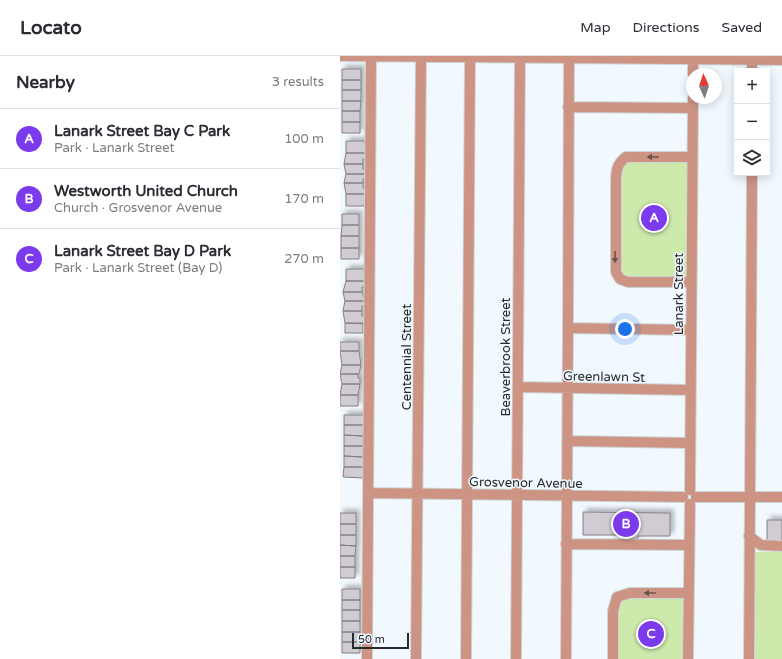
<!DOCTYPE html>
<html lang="en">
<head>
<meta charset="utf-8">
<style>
  body { margin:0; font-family:"Varela Round",sans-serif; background:#f2f2f3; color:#2b2b33 }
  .controls { position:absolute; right:12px; top:12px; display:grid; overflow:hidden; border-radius:0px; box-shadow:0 2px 10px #0003 }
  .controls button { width:36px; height:36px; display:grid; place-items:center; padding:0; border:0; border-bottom:1px solid #e1e1e2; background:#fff; color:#2b2b33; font:20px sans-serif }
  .compass { position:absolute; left:346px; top:12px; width:36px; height:36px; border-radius:50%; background:#fff; box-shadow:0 2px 10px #0003; rotate:357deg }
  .scale { position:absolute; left:12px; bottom:10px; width:57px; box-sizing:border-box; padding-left:4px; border:2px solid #272a2d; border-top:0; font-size:11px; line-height:14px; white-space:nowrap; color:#272a2d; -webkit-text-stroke:3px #f2f9fe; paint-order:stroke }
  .you { position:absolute; left:285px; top:273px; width:14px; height:14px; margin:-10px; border:3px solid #fff; border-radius:50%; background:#1a73e8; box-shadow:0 0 0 6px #1a73e833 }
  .badge { display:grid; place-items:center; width:26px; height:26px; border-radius:50%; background:#7c3aed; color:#fff; font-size:13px; font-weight:700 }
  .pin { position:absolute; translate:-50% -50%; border:2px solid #fff; box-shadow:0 1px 4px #0006 }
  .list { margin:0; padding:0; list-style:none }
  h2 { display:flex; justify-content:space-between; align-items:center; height:52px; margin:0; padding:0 16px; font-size:17px }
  h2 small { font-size:13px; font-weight:400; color:#7c7c81 }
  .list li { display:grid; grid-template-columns:26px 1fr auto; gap:12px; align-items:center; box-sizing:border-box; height:60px; padding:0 16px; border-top:1px solid #e1e1e2 }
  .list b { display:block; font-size:15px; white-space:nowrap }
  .list p { margin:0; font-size:13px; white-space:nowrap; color:#7c7c81 }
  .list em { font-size:13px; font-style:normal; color:#7c7c81 }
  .icon { flex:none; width:22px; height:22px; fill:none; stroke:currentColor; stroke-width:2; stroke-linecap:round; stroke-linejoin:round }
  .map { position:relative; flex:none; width:442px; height:603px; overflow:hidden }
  header { display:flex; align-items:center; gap:24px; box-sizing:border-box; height:56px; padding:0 20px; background:#fff; border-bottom:1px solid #e1e1e2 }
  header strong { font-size:19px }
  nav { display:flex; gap:22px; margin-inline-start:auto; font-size:14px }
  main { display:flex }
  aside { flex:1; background:#fff }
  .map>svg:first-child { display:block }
  .green { fill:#cee9ac }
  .building { fill:#d1cbd3; stroke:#847f86; filter:url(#shadow) }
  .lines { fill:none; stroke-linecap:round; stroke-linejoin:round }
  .minor-casing { stroke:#cdd4d8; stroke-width:12 }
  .minor { stroke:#cd9483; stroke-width:10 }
  .oneway { fill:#69544f }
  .labels { text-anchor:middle; stroke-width:3; stroke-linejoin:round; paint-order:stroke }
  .street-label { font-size:13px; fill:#272a2d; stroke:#f2f9fe }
</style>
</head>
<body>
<header>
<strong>Locato</strong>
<nav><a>Map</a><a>Directions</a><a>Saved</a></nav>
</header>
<main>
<aside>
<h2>Nearby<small>3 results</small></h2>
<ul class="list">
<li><span class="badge">A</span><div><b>Lanark Street Bay C Park</b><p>Park · Lanark Street</p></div><em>100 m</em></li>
<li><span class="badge">B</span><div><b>Westworth United Church</b><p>Church · Grosvenor Avenue</p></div><em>170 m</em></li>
<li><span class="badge">C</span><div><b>Lanark Street Bay D Park</b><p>Park · Lanark Street (Bay D)</p></div><em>270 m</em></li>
</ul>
</aside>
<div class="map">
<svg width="442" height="603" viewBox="0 0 442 603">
  <defs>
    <filter id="shadow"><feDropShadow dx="3.5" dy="-3.5" stdDeviation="2" flood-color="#0004"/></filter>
  </defs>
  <rect width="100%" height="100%" fill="#f2f9fe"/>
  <!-- green -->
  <path class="green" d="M 347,104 L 348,221 L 288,220 L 283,217 L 281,211 L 282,113 L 288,106 Z
    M 442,495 L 442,603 L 411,603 L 412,496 Z
    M 349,537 L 348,603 L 273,603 L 277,541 Z"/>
  <!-- building -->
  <path class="building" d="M 2,13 L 21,13 L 21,24 L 2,24 Z
    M 2,24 L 21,24 L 21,34 L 2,34 Z
    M 2,34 L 21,34 L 21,45 L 2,45 Z
    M 2,45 L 21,45 L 20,55 L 2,55 Z
    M 2,55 L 20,55 L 20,66 L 2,66 Z
    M 2,66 L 20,66 L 20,77 L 2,77 Z
    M 6,85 L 25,85 L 26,97 L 6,97 Z
    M 6,97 L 26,97 L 26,103 L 23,103 L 23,108 L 4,108 Z
    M 4,108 L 23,108 L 23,113 L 26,113 L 26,118 L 6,118 Z
    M 6,118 L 26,118 L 26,123 L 23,123 L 23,127 L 4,127 Z
    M 4,127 L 23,127 L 23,132 L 26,132 L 26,138 L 6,138 Z
    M 6,138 L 26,138 L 24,150 L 6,150 Z
    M 2,158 L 19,158 L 19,169 L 2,169 Z
    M 2,169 L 19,169 L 19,180 L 1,180 Z
    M 1,180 L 19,180 L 19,192 L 1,192 Z
    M 1,192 L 19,192 L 19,203 L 1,203 Z
    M 6,213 L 24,213 L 25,225 L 6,225 Z
    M 6,225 L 25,225 L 25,231 L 22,231 L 22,236 L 3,236 Z
    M 3,236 L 22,236 L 25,245 L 5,245 Z
    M 5,245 L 25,245 L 25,250 L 22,250 L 22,255 L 3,255 Z
    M 3,255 L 22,255 L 22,260 L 25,260 L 25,268 L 5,267 Z
    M 5,267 L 23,267 L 23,277 L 5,277 Z
    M 0,286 L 19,286 L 19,295 L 0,295 Z
    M 0,295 L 19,295 L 21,309 L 2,309 Z
    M 2,309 L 21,309 L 19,318 L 0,318 Z
    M 0,318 L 18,318 L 18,322 L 20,322 L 20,328 L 2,328 Z
    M 2,328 L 20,328 L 18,339 L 0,339 Z
    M 0,339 L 18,339 L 18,350 L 0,350 Z
    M 4,359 L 24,359 L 24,369 L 4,369 Z
    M 4,369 L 24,369 L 23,380 L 4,379 Z
    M 4,379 L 23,380 L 23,390 L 4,390 Z
    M 4,390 L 23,390 L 23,401 L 4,400 Z
    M 4,400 L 23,401 L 23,411 L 4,411 Z
    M 4,411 L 23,411 L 23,422 L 3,421 Z
    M 243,456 L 330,457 L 330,480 L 298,480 L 298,483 L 284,483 L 284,479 L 243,479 Z
    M 0,457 L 16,457 L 16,468 L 0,468 Z
    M 427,464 L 442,464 L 442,485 L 427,485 Z
    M 0,468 L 16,468 L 16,479 L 0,479 Z
    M 0,479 L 16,479 L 16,490 L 0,489 Z
    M 0,489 L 16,490 L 15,500 L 0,500 Z
    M 0,500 L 15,500 L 15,511 L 0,511 Z
    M 0,511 L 15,511 L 15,522 L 0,522 Z
    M 2,533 L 20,533 L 20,544 L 2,544 Z
    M 2,544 L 20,544 L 20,554 L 2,554 Z
    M 2,554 L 20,554 L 20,565 L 2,565 Z
    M 2,565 L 20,565 L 20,576 L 2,576 Z
    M 2,576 L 20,576 L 20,586 L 2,586 Z
    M 2,586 L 20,586 L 20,597 L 2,597 Z"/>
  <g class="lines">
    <defs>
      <path id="minor" d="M 0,0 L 442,4
        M 229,0 L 228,272 L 350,274
        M 412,15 L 412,0
        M 353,18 L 353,0
        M 228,51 L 352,52
        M 351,226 L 288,226 L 280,223 L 276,216 L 276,126 C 276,114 277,108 286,101 L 352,101
        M 178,331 L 350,334
        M 227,385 L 350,387
        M 350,434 L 353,42
        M 29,437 L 343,441
        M 356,441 L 442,441
        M 409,480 L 421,489 L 442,490
        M 226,488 L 349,489
        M 27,603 L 31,0
        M 76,603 L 81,0
        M 126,603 L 130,0
        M 176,603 L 180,0
        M 226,603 L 228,272
        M 273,603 L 273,555 L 277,541 L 290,537 L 349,537
        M 348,603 L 350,448
        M 409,603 L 412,117"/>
    </defs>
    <!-- minor casing -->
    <use href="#minor" class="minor-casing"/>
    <!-- minor -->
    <use href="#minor" class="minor"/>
  </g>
  <!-- one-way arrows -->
  <defs><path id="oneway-solid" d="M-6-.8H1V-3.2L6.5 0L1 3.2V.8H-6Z"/></defs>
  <g class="oneway">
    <use href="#oneway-solid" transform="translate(313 101) rotate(180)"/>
    <use href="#oneway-solid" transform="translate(275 201) rotate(90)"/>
    <use href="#oneway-solid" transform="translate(310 537) rotate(-180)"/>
  </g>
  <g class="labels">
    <!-- street labels -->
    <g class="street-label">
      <text transform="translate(338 238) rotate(-90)" y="5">Lanark Street</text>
      <text transform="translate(66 301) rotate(-90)" y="5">Centennial Street</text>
      <text transform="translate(165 301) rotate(-90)" y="5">Beaverbrook Street</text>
      <text transform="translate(264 320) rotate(1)" y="5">Greenlawn St</text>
      <text transform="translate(186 426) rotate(1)" y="5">Grosvenor Avenue</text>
    </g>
  </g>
</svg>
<div class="controls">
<button>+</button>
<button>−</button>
<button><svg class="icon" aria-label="layers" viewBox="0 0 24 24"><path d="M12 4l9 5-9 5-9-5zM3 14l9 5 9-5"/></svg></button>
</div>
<svg class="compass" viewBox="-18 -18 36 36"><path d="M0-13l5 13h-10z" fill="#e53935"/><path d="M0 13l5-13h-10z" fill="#7c7c81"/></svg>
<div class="scale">50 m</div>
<div class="you"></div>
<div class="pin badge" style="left:314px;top:162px">A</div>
<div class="pin badge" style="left:286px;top:468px">B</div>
<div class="pin badge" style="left:311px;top:578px">C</div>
</div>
</main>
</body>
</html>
